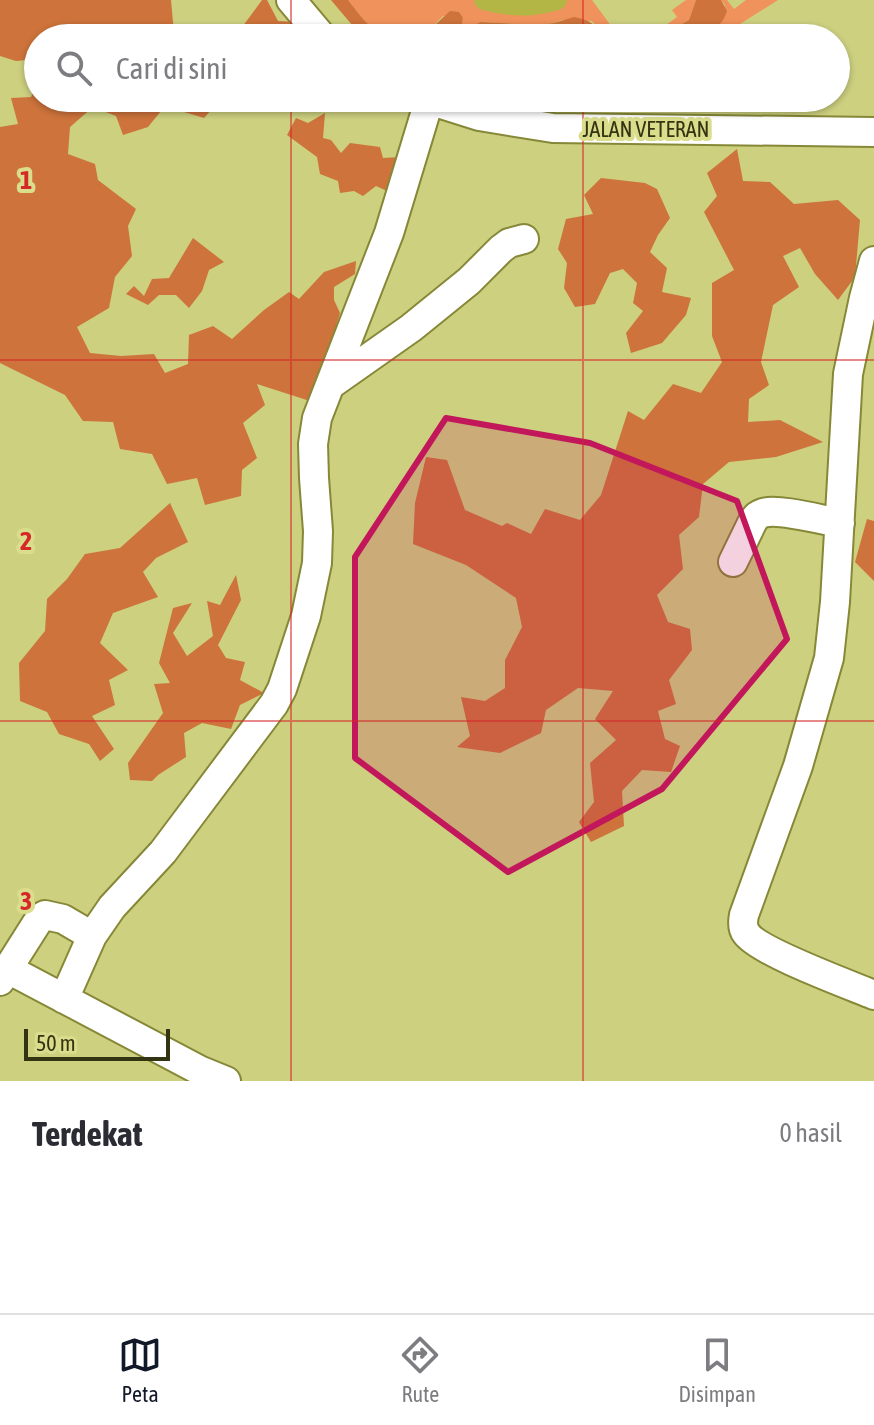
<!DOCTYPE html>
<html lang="id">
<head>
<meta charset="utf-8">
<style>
  body { margin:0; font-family:"Asap Condensed",sans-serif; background:#f2f2f3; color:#2b2b33 }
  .scale { position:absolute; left:24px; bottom:20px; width:146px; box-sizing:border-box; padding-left:8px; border:4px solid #333412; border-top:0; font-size:22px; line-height:28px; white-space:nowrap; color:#333412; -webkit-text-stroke:6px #dadd8c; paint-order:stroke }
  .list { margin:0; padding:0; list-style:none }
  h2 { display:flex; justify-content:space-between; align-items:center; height:104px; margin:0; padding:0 32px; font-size:34px }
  h2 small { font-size:26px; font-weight:400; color:#7c7c81 }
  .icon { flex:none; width:44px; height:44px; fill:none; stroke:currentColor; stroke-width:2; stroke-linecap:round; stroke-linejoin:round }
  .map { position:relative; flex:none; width:874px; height:1081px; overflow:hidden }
  .search { position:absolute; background:#fff; box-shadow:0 2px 6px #0004; left:24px; right:24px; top:24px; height:88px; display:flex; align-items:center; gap:20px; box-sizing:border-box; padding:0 28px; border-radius:44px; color:#7c7c81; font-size:30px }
  .sheet { height:232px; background:#fff }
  nav { display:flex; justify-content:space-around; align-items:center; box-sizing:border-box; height:112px; border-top:2px solid #e1e1e2; background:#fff; font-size:22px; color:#7c7c81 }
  nav a { display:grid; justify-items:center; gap:4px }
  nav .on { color:#111827 }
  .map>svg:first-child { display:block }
  .green { fill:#f0925b }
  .forest { fill:#cd733b }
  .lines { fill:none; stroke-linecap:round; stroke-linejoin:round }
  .canal { stroke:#b3b545; stroke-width:20 }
  .minor-casing { stroke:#868837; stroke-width:32 }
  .minor { stroke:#fff; stroke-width:28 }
  .marked { fill:#c2185b; fill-opacity:0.2; stroke:#c2185b; stroke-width:6; stroke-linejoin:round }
  .grid { fill:none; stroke:#d62828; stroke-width:2; stroke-opacity:0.55 }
  .labels { text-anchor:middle; stroke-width:8; stroke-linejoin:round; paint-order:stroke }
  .street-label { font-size:22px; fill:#333412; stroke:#dadd8c }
  .grid-label { font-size:26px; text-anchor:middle; font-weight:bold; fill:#d62828; stroke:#dadd8c; stroke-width:8; stroke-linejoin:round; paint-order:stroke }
</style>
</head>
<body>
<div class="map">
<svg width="874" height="1081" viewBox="0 0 874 1081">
  <rect width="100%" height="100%" fill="#cdd07f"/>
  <!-- green -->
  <path class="green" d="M 348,0 L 592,0 L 620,38 L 601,38 L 597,27 L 592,21 L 562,20 L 554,23 L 538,25 L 481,22 L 469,38 L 459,38 L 463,17 L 443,16 L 421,38 L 395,38 C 389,34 382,35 376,31 C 365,24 356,10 348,0 Z
    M 686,0 L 696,0 L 689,20 L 657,38 L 648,38 L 677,17 L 672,10 Z
    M 721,0 L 727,0 L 734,9 L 746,0 L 778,0 L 718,38 L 695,38 L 720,24 L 725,5 Z"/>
  <!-- forest -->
  <path class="forest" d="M 0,0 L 171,0 L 174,33 L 182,38 L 38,38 L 38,59 L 16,61 L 0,56 Z
    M 262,0 L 267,0 L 278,21 L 297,22 L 307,38 L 228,38 L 237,34 Z
    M 331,0 L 348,0 C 359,13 370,33 388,33 L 395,38 L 363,38 Z
    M 696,0 L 721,0 L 727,11 C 719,40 680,38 657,38 L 689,20 Z
    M 450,11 L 459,12 L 463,18 L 459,38 L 421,38 Z
    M 574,17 C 589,20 596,23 601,38 L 469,38 L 467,33 L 470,27 L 481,22 L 538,25 L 554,23 Z
    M 38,82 L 38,98 L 249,98 L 242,100 L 221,99 L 204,118 L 184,112 L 161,111 L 148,127 L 123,135 L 116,116 L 93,107 L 70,127 L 68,154 L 95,164 L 98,180 L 136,209 L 128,226 L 132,256 L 115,277 L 109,308 L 77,327 L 90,353 L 121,356 L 154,354 L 165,373 L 188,364 L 189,335 L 213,326 L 232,339 L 264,310 L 289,292 L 299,299 L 324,272 L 356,261 L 355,274 L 334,287 L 334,300 L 340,313 L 313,402 L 257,384 L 265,405 L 243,423 L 257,458 L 242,470 L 241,496 L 205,505 L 197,478 L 167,484 L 152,454 L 120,449 L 113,422 L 83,421 L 65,395 L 0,363 L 0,127 L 18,124 L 11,98 L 31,97 Z
    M 325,113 L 323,138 L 331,140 L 341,153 L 350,143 L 380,147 L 383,158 L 401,157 L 387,191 L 376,186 L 363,196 L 354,191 L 340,193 L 338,181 L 320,174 L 317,157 L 287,135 L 296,118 L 308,123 Z
    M 737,149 L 743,181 L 770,182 L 794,204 L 838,200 L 860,220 L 855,277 L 838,300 L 815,274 L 800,248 L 783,256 L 799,287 L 773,305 L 761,362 L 769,385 L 749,399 L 748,422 L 780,420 L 823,442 L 776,457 L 729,462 L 703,484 L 699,517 L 679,535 L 683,569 L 657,595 L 668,622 L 690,629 L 692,650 L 669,680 L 676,704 L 658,711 L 665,739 L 680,746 L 671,772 L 642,770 L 622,791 L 624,826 L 591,842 L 579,822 L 594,802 L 590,763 L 616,740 L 595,719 L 613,691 L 578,688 L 546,710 L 541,733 L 500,753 L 457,747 L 470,736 L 461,697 L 485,701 L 505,688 L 505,660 L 522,627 L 516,598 L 466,565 L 413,544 L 415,503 L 426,457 L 447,460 L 465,510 L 502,526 L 507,523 L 531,534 L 545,509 L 580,520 L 601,495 L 628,411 L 644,420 L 673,384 L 701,393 L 722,362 L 712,336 L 712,283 L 734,270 L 704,212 L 717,196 L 707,173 Z
    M 601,178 L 645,183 L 657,189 L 670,218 L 658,235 L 650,252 L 667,268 L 662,292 L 691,298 L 686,315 L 662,343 L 631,353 L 626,333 L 643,311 L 633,303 L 637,283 L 623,269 L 610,273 L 595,304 L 575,307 L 564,288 L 567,263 L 558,249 L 566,219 L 593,214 L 584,195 Z
    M 193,238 L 224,262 L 209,270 L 202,291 L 189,308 L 176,295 L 159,295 L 148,305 L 126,294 L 134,286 L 144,296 L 152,279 L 169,278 Z
    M 170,503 L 188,542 L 156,558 L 143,572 L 158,597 L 113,613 L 100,643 L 128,670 L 109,680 L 115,705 L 92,716 L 114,749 L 100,761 L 89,744 L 59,734 L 47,712 L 20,701 L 19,663 L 45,631 L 47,599 L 67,579 L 85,554 L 120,548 Z
    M 867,519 L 874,521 L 874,581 L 855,562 Z
    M 236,575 L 241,600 L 218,645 L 226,658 L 245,662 L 240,680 L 264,693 L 240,705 L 231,729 L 202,723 L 184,733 L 186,757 L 158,775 L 152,781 L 130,780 L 128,763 L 163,713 L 154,684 L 170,683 L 159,663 L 173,608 L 192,603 L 173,633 L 187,656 L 213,636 L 207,601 L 220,605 Z"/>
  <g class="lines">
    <!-- canal -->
    <path class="canal" d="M 484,0 C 510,7 532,8 557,0"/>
    <defs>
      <path id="minor" d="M 291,0 L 323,38
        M 422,98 L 479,116 L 553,128 L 874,132
        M 874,261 L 864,298 L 848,374 L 835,602 L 829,658 L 798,766 L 744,915 C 743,920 742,928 746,933 C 757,951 850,985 874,995
        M 330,385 L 411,328 L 469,281 L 501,249 L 509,243 L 524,239
        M 733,562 L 753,521 C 756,517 757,515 763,513 C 778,508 822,520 840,523
        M 8,969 L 199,1070 L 226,1081
        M 0,981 L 40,918 L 45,915 L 63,919 L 92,936 L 112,907 L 163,852 L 274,704 L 282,689 L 306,616 L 317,563 L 318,531 L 314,478 L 313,444 L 317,418 L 389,233 L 429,101
        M 64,999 L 92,936"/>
    </defs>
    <!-- minor casing -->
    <use href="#minor" class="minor-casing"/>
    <!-- minor -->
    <use href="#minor" class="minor"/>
  </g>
  <!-- marked area -->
  <path class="marked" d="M 446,418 L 590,443 L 737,501 L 787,639 L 662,789 L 508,872 L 355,758 L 355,557 Z"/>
  <!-- grid -->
  <path class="grid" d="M 291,0 L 291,38M 583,0 L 583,38M 291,98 L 291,1081M 583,98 L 583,1081M 0,360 L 874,360M 0,721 L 874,721"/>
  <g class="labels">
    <!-- street labels -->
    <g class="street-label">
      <text x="646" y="137">JALAN VETERAN</text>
    </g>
  </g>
  <g class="grid-label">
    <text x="26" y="189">1</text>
    <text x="26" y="550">2</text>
    <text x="26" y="910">3</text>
  </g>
</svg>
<div class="scale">50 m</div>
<div class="search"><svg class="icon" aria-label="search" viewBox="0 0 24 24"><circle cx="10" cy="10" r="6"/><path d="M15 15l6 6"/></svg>Cari di sini</div>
</div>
<section class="sheet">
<h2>Terdekat<small>0 hasil</small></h2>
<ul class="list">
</ul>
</section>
<nav>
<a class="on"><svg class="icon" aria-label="map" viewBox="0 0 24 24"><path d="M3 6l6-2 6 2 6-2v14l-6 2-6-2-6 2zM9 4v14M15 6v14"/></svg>Peta</a>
<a><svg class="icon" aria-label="directions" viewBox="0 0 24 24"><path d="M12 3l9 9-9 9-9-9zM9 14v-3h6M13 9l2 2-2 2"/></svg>Rute</a>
<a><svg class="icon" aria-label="saved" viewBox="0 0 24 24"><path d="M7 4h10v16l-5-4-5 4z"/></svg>Disimpan</a>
</nav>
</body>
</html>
